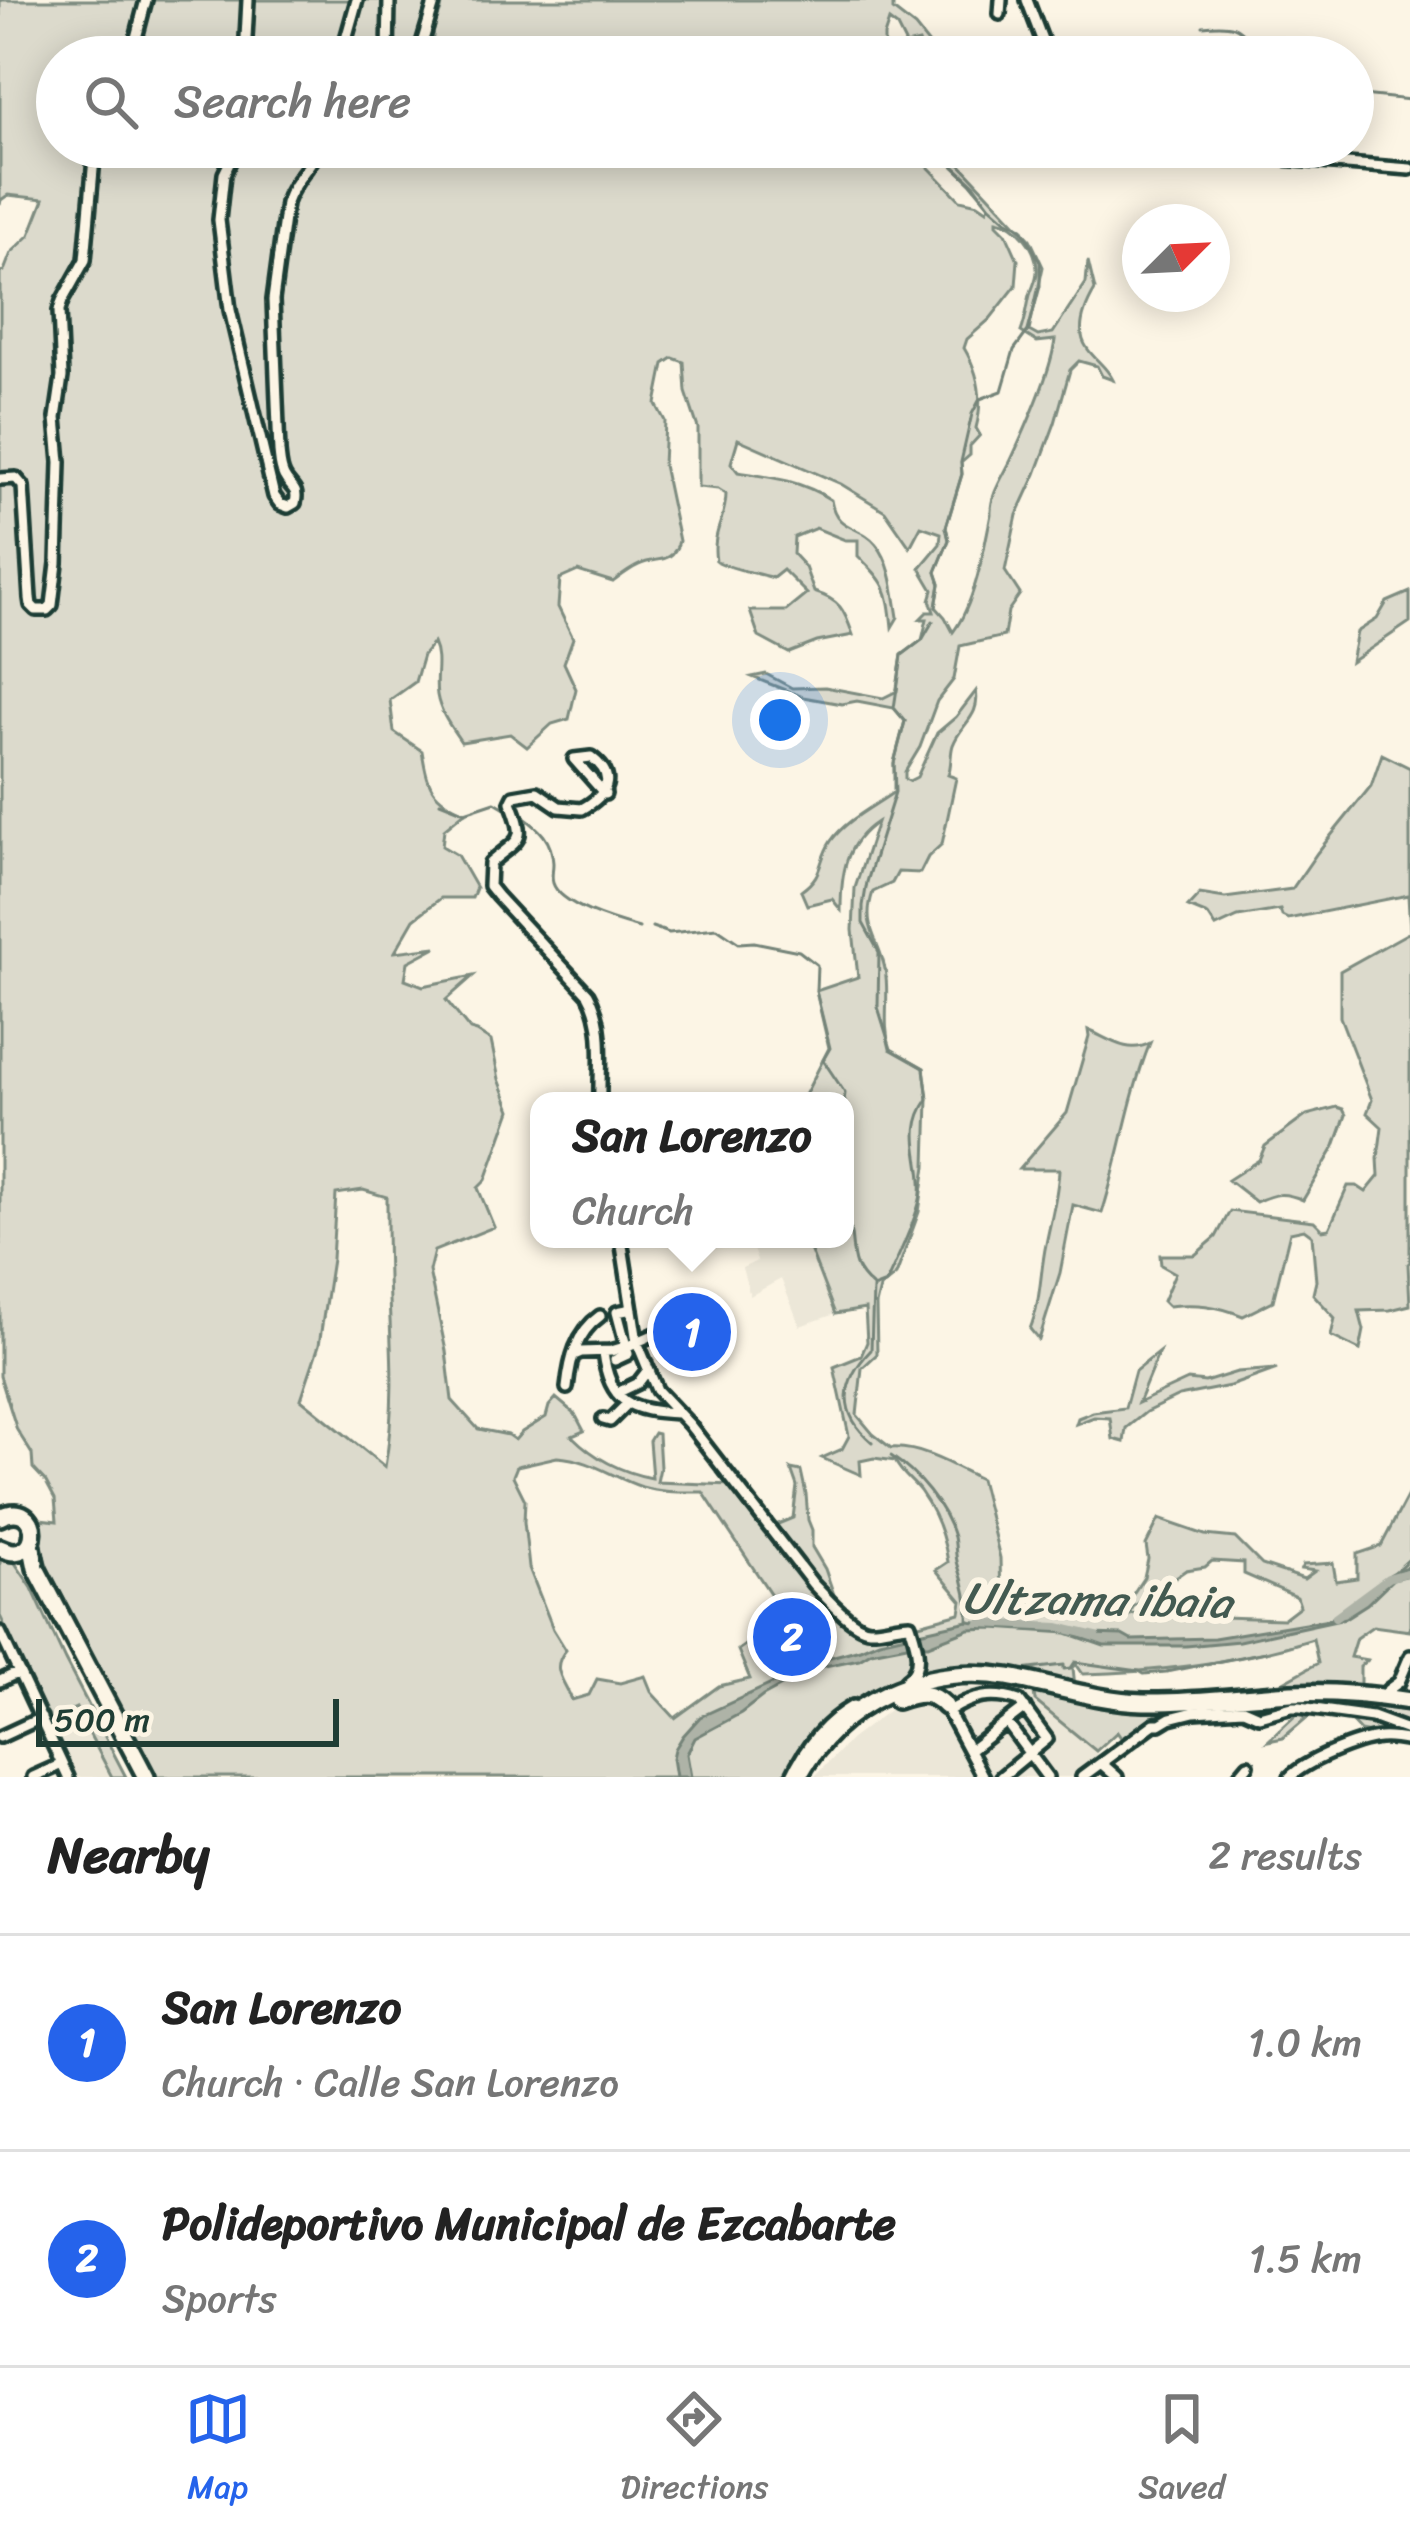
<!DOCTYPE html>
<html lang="en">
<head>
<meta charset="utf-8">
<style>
  body { margin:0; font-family:Sriracha,sans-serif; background:#f2f2f2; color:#222 }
  .compass { position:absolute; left:1122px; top:204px; width:108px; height:108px; border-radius:50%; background:#fff; box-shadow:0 6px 30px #0003; rotate:66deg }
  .scale { position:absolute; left:36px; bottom:30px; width:303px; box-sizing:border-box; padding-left:12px; border:6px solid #1f3d34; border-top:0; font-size:33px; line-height:42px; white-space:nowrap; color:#1f3d34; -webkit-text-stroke:9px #fcf5e5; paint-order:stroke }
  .you { position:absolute; left:780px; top:720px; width:42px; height:42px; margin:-30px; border:9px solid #fff; border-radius:50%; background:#1a73e8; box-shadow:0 0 0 18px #1a73e833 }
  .badge { display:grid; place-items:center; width:78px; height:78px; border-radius:50%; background:#2563eb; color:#fff; font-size:39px; font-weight:700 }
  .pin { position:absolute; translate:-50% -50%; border:6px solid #fff; box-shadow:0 3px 12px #0006 }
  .popup { position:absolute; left:530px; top:1092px; width:324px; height:156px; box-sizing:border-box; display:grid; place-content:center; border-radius:24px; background:#fff; filter:drop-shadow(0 3px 9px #0005); font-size:39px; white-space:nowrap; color:#767676 }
  .popup b { font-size:45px; color:#222 }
  .popup::after { content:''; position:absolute; left:50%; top:100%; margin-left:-24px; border:24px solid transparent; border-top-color:#fff }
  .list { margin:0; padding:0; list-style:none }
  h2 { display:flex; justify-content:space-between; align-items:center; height:156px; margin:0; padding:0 48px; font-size:51px }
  h2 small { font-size:39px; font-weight:400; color:#767676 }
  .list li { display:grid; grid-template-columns:78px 1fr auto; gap:36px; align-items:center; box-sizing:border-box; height:216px; padding:0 48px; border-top:3px solid #e0e0e0 }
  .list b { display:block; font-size:45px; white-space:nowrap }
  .list p { margin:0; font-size:39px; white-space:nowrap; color:#767676 }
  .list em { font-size:39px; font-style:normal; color:#767676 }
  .icon { flex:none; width:66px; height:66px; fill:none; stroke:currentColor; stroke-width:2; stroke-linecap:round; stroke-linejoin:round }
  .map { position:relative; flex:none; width:1410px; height:1777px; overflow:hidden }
  .search { position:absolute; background:#fff; box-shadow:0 6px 30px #0003; left:36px; right:36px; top:36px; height:132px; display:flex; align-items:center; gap:30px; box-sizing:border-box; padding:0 42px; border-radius:66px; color:#767676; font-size:45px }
  .sheet { height:588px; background:#fff }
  nav { display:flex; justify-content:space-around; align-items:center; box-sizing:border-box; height:168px; border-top:3px solid #e0e0e0; background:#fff; font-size:33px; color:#767676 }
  nav a { display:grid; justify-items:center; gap:6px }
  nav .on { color:#2563eb }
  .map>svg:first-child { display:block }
  .built { fill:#ece7d8 }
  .green { fill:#dcdacc; stroke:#7e8c80; stroke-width:3; fill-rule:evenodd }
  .water { fill:#aeb3a7; stroke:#758479; stroke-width:3 }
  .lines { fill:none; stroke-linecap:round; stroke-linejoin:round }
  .stream { stroke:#758479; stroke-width:3 }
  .river { stroke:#aeb3a7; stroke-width:8 }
  .minor-casing { stroke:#1f3d34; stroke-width:18 }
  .highway-casing { stroke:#1f3d34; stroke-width:24 }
  .minor { stroke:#fcf5e5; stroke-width:9 }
  .highway { stroke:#fcf5e5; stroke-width:15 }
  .labels { text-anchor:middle; stroke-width:12; stroke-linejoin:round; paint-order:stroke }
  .water-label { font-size:45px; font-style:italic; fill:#435a51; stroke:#fcf5e5 }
</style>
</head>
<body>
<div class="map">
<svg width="1410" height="1777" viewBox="0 0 1410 1777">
  <rect width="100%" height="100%" fill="#fcf5e5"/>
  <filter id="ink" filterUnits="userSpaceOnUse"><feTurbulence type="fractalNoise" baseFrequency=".00833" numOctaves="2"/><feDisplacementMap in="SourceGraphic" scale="24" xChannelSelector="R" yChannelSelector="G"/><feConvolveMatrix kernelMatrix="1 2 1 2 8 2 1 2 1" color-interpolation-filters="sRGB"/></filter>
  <g filter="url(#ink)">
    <!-- built -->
    <path class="built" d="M 772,1239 L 806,1239 L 835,1314 L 800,1326 L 781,1279 L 750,1296 L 742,1268 L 757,1261 L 753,1249 Z
      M 963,1688 L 1005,1688 L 1034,1693 L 1036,1701 L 1062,1721 L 1101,1758 L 1076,1777 L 814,1777 L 850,1740 L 893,1707 L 910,1698 Z
      M 76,1708 L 112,1777 L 76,1777 L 50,1720 Z"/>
    <!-- green -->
    <path class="green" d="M 0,0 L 893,0 L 893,10 L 915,27 L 934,51 L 949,50 L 951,57 L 924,57 L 919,42 L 906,45 L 897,27 L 889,21 L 884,36 L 884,57 L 427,57 C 435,46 431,38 435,26 C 437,17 442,13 442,3 L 434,8 L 419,57 L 57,57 L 57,147 L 909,147 L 960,200 L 978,204 L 987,210 L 989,205 L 975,185 L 933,147 L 944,147 L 1030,239 L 1043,267 L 1029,331 L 1038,336 L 1053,333 L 1086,283 L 1088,261 L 1095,290 C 1085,307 1075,331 1087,348 C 1095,360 1107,367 1113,380 L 1102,376 L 1097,366 L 1079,361 L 1070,370 L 1055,423 L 1036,474 L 1017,515 L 1005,571 L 1020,594 L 1008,611 L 1004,636 L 960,646 L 954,679 L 937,701 L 920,747 L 905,772 L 905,779 L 909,781 L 917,777 L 937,733 L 956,717 L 976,691 C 981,716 961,724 953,745 C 950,754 952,765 948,775 L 956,778 L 942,844 L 928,857 L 920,873 L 898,872 L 892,883 L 873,892 C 861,927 879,938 885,969 C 890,996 882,1022 890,1049 L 924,1068 L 928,1099 L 926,1166 L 919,1212 L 896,1275 L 880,1288 L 876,1305 L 877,1354 L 862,1368 L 857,1415 L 873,1434 L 891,1448 C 921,1446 954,1466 980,1479 L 1000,1558 L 1001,1599 L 993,1604 L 1038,1595 L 1107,1614 L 1130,1615 L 1131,1597 L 1144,1577 L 1148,1559 L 1146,1545 L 1159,1519 L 1205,1535 L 1235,1538 L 1262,1565 L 1304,1579 L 1315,1571 L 1301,1569 L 1303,1565 L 1333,1563 L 1336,1581 L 1357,1578 L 1357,1554 L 1381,1546 L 1410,1491 L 1410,1631 L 1373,1626 L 1356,1638 L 1350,1657 L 1367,1660 L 1360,1666 L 1360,1687 L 1288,1686 L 1282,1683 L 1318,1663 L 1313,1639 C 1240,1662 1160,1672 1083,1674 L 1076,1664 L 1073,1668 L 1075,1687 L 964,1674 L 833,1719 L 790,1777 L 155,1777 L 48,1568 L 43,1554 L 40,1519 L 57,1521 L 55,1499 L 46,1482 L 33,1468 L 32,1454 L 17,1430 L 0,1376 L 0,272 L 4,271 L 11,253 L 30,235 L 44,199 L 8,195 L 1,200 L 0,205 ZM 997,220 C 1017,223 1036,247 1037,268 C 1038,278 1033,285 1030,295 C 1027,307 1026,319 1021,332 L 1037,342 L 1055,340 C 1051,372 1025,430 1011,460 C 1003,477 990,494 991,514 C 984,549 975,604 953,632 L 945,617 L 936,607 L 940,584 L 936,572 L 949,540 L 946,527 L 962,474 L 961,463 L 970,455 L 970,446 L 980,435 L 976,428 C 984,399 979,373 964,348 L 967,339 L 990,319 L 1016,286 L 1018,260 L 1006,233 L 997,224 ZM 673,358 L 684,362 L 686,392 L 698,428 L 698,487 L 718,489 L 726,494 C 726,520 711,531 716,561 C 734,570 753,572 773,578 L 783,570 L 807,594 L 786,611 L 750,611 L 759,637 L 789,653 L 817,642 L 853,635 C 844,609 840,600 814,592 L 805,567 L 793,554 L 794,537 L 816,528 L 845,540 L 858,540 L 858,556 C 886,583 888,588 892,627 L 898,617 C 894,594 892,563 876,544 C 860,524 836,532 831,500 C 802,481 772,477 738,472 L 731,463 L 738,439 L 841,484 L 885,511 L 910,547 L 921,526 L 941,533 L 940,544 L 920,568 L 933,590 L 930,600 L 934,612 L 927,612 L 920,619 L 927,619 L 922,640 L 902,655 L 897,691 L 883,698 L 825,687 L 792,688 L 766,674 L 752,677 L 803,697 L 842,704 L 857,701 L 894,708 L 905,721 L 894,763 L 894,792 C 873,807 846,820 831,841 C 817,862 825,874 801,891 L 807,905 L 832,899 L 841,910 C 841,874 845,843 877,822 L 855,888 L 853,930 L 858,977 L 816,991 L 829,1048 L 802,1101 L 845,1101 L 845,1239 L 806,1239 L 835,1314 L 865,1309 L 867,1342 L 861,1356 L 834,1367 L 849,1436 L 842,1449 L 822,1458 L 861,1475 L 860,1461 L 874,1458 L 895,1461 C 903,1476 911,1479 920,1491 C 935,1512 944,1535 948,1562 L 936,1570 L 962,1601 L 960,1613 L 915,1625 L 865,1634 L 842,1618 L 825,1569 L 812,1547 L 812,1530 L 808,1520 L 806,1494 L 801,1471 L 791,1469 L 797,1486 L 793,1518 L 771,1527 L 732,1485 L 657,1482 L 660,1468 L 658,1434 L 654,1433 L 649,1441 L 652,1478 C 620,1472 594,1458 572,1436 L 584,1431 L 575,1414 L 556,1398 L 549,1406 L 546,1417 L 522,1432 L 515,1440 L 508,1435 L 478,1429 L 452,1400 L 446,1351 L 429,1271 L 434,1251 L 494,1227 L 478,1188 L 486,1180 L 511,1110 L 499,1079 L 491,1041 L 477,1032 L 470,1030 L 446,1000 L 473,976 L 423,986 L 405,979 L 408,962 L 436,947 L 395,952 L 414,919 L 441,898 L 472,898 L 476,888 L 457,855 L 442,846 L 444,829 L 465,812 C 431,798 428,787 422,751 L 394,732 L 390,700 L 415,682 L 423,655 L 433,643 C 441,660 434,677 437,695 C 440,713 451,727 461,742 L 510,734 L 527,747 L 552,724 L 569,719 L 576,689 L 564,663 L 573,638 L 558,607 L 560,579 L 578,571 L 613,582 C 621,576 630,569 639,565 C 656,556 672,566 679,541 L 663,465 L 665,421 L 656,404 L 664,364 ZM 363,1190 L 387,1197 C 387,1232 387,1266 389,1300 C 392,1358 395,1409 385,1467 L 301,1399 L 319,1345 L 332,1259 L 336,1194 ZM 557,1457 C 591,1459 612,1477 642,1487 C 662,1493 683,1492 703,1492 L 785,1616 L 738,1650 L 750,1679 L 719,1686 L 675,1718 L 652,1693 L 645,1676 L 620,1683 L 597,1679 L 589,1695 L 572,1700 C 563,1678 550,1669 566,1650 L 553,1629 L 529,1568 L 524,1522 L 525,1500 L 513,1476 L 517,1466 ZM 1212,1561 L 1244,1563 L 1244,1574 L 1297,1597 L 1300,1606 L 1283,1619 L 1131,1614 L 1133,1607 L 1186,1570 L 1205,1567 Z
      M 1410,592 L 1410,622 L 1351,662 L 1357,632 L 1377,619 L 1387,602 Z
      M 1382,754 L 1410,768 L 1410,1262 L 1408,1264 L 1410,1305 L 1390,1310 L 1359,1311 L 1364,1330 L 1360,1350 L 1331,1336 L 1335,1318 L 1313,1294 L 1316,1281 L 1312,1235 L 1304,1229 L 1290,1232 L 1273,1301 L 1243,1316 C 1216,1305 1196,1303 1168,1306 L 1163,1301 L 1175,1273 L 1161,1265 L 1160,1255 L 1195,1255 L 1216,1237 L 1230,1211 L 1314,1221 L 1323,1230 L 1329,1229 L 1348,1186 L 1357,1186 L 1366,1192 L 1379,1176 L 1378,1158 L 1382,1127 L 1367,1113 L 1372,1100 L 1340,1017 L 1340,971 L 1410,932 L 1408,895 L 1288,919 L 1282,916 L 1280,910 L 1238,917 L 1216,927 L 1208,915 L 1188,907 L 1200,894 L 1225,898 L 1292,889 L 1317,853 L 1371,786 Z
      M 1088,1030 C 1109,1039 1128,1055 1150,1043 C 1128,1098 1120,1157 1102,1213 L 1073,1205 L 1060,1273 L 1039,1340 L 1030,1329 C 1041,1302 1040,1272 1046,1244 C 1051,1218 1058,1195 1059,1169 L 1019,1169 L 1067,1113 L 1089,1037 Z
      M 1337,1107 L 1343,1109 L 1346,1115 L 1335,1146 L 1303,1200 C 1284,1192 1275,1193 1256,1202 L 1228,1180 L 1259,1160 L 1265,1146 L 1307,1115 Z
      M 1159,1352 L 1138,1403 L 1188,1380 L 1205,1382 L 1237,1372 L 1277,1369 L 1230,1386 L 1179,1396 L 1146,1412 L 1126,1428 L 1124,1442 L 1113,1439 L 1110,1418 L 1094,1417 L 1076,1424 L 1078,1418 L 1093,1412 L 1125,1408 L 1135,1371 Z
      M 0,1555 L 15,1563 L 32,1588 L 65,1660 L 126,1777 L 112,1777 L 76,1708 L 50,1720 L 48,1718 L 0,1616 Z
      M 1034,1693 L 1122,1710 L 1161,1711 L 1124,1742 L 1117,1732 L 1096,1751 L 1035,1701 Z
      M 1316,1702 L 1358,1703 L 1410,1711 L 1410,1741 L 1360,1731 L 1349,1719 L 1311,1714 L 1283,1738 L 1268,1741 L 1297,1714 L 1257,1722 L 1247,1714 L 1255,1706 Z"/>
    <!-- water -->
    <path class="water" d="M 1410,1566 L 1410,1575 L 1393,1579 L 1367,1604 L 1345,1618 L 1239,1641 L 1186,1646 L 1104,1646 L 1067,1633 L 993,1628 L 969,1629 L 928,1645 L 912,1644 L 871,1652 L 859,1659 L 815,1668 L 763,1696 L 741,1713 L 695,1738 L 687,1754 L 691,1777 L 676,1777 L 673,1758 L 675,1749 L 683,1736 L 700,1717 L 780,1680 L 816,1661 L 860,1649 L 879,1641 L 968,1621 L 1090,1634 L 1122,1635 L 1131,1640 L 1214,1638 L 1329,1619 C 1357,1604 1380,1574 1410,1566 Z"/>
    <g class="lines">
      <!-- stream -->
      <path class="stream" d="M 1203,26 C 1246,21 1237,32 1265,57
        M 1353,94 L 1410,100
        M 754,147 C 778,154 803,156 827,147
        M 933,147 L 971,183 L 989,205 L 1006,220 L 1022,228 L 1040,262 L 1040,286 L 1028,331 L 1014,350 L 1002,391 L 980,399 L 972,414 L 961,462 L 962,474 L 946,527 L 949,540 L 936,572 L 940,584 L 936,607
        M 694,154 L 694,147
        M 440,802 L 465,812 L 495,802 L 510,811
        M 522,816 C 540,829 552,840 553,863 C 553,870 551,877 553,883 C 560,906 618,922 639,928
        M 652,927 L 669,933 L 717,928 L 739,943 L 754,942 L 799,951 L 817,965 L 816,991 L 830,1048 L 823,1060 L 845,1093 L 844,1101
        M 845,1212 C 859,1243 843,1262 872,1286
        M 873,1288 L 886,1283 C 895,1264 920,1210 921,1193 C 924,1159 904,1133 928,1099 L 924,1068 L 891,1049 L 878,1007 L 879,952 L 863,923 L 863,906 L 867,882 L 895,792 L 894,763 L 905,721 L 894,708 L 902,655 L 922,640 L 933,621
        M 872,1442 C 837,1413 841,1381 871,1350 L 873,1289
        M 891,1456 C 917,1473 945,1506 954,1537 C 956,1547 955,1556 958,1565 C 964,1583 969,1602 968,1621
        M 1388,1578 L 1410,1558
        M 1013,1671 L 1064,1665 L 1064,1669 L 1071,1668 L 1075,1662 L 1139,1671 L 1144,1674 L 1166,1672 L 1265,1652"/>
      <!-- river -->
      <path class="river" d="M 1335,1617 L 1388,1578 L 1410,1572
        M 980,1623 L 1058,1627 L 1096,1636"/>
      <defs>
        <path id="minor" d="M 1027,0 L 1043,42 L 1056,57
          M 1000,14 L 1001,0
          M 131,57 L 146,0
          M 245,57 L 248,0
          M 341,57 L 357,0
          M 388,57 L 389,0
          M 418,57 L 435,0
          M 237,147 L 224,174 L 219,220 L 230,310 L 274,496 L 280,504 L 288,507 L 295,503 C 299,488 290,488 284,476 C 280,468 280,460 279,452 L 273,300 L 286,203 C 293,181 310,168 320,147
          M 1249,147 L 1283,159 L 1410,169
          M 0,479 L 16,478 L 23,486 L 30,598 L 31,605 L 36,610 L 47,610 L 52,605 L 57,563 L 60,462 L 56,418 L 62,377 L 59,311 L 62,301 L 85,260 L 95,147
          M 574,759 L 591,757 C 618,777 607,795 582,809 L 559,807 L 537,792 L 514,796 L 511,802 C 527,843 520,837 490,863 L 489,886 L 497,896 L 588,994 C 606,1025 599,1067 600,1101
          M 574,759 L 605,794
          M 621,1239 L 637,1342 L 657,1390 L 689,1424 L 813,1584 C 825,1596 852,1628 869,1629 C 882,1630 896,1624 910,1624 C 916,1643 925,1667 906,1680
          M 603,1352 C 609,1403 631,1411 678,1413
          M 574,1355 L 581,1352 L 611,1351 L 628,1346 L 696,1316
          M 615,1360 L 628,1354 L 617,1312 L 632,1309
          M 567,1388 C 570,1360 576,1333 600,1316
          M 617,1393 L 638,1383 L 648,1370
          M 603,1419 L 610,1421 L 627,1404
          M 0,1632 L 68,1777
          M 0,1681 L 19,1672
          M 1388,1690 L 1399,1682 L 1410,1656
          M 946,1708 L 983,1777
          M 948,1712 C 972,1696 992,1692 1019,1701 L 1047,1739 L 1001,1777
          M 1007,1723 L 1047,1777
          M 0,1737 L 41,1718
          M 969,1751 L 1025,1708
          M 1101,1763 L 1117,1777
          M 33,1777 L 62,1764
          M 791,1777 C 805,1747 825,1722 853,1706
          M 1082,1777 L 1154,1724 L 1160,1724 L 1170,1718 L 1194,1712 L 1243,1709 L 1259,1716 L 1292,1707 L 1300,1707 L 1372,1717 L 1410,1731
          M 1238,1777 L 1248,1765
          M 1290,1777 C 1306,1761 1357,1740 1380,1738 C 1390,1737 1400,1739 1410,1741"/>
        <path id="highway" d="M 0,1517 C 44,1496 43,1569 0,1548
          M 31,1543 L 36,1568 L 146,1777
          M 897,1700 C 917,1693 930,1690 945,1706
          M 798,1777 C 840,1701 922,1664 1008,1677 C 1053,1685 1097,1701 1144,1702 C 1193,1703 1242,1696 1291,1693 C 1331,1691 1371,1695 1410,1701"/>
      </defs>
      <!-- minor casing -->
      <use href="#minor" class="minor-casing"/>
      <!-- highway casing -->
      <use href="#highway" class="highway-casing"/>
      <!-- minor -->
      <use href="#minor" class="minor"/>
      <!-- highway -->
      <use href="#highway" class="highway"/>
    </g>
  </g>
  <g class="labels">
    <!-- water labels -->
    <g class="water-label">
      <text transform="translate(1097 1599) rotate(1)" y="16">Ultzama ibaia</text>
    </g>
  </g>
</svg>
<svg class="compass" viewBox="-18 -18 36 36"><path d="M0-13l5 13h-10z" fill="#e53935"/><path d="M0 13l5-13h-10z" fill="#767676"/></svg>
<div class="scale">500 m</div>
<div class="you"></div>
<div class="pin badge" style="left:692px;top:1332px">1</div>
<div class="popup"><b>San Lorenzo</b>Church</div>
<div class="pin badge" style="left:792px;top:1637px">2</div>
<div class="search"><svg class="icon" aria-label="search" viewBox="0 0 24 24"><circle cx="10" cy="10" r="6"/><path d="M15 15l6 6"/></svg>Search here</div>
</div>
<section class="sheet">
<h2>Nearby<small>2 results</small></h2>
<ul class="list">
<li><span class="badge">1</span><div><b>San Lorenzo</b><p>Church · Calle San Lorenzo</p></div><em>1.0 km</em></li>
<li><span class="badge">2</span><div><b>Polideportivo Municipal de Ezcabarte</b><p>Sports</p></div><em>1.5 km</em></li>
</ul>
</section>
<nav>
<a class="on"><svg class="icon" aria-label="map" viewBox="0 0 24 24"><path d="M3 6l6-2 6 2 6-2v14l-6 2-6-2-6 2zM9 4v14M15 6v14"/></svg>Map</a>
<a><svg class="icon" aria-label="directions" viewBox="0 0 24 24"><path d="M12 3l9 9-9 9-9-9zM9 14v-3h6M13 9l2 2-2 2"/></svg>Directions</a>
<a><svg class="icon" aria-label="saved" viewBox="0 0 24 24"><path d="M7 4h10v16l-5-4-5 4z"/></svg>Saved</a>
</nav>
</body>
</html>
